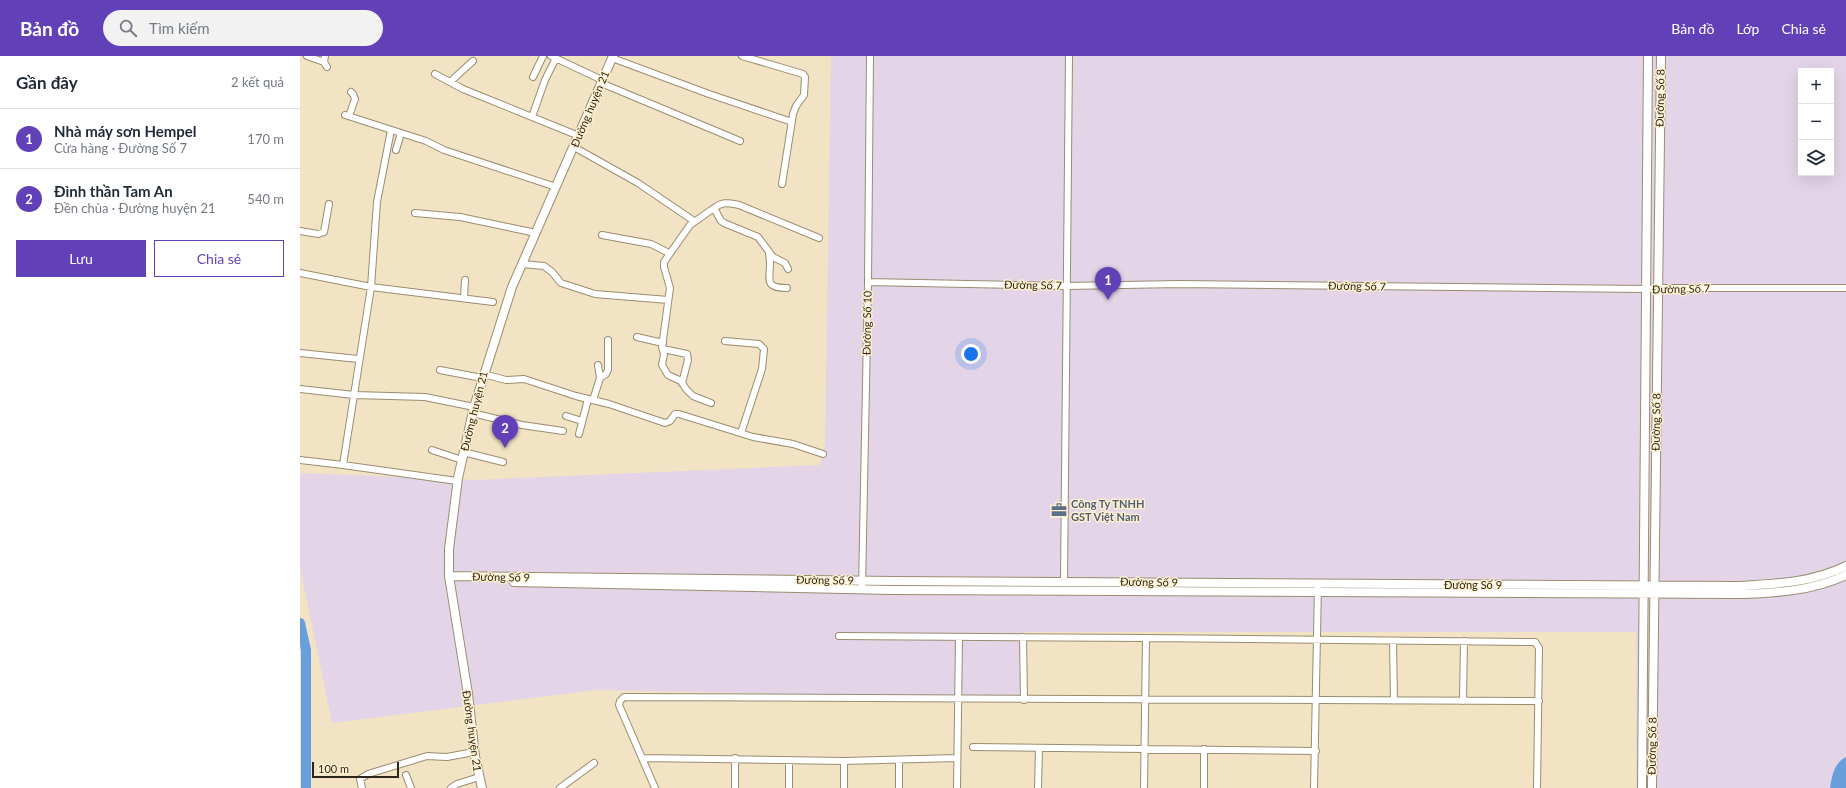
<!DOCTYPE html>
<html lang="vi">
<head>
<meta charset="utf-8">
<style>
  body { margin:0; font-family:Lato,sans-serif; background:#f2f2f3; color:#1f2937 }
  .controls { position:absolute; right:12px; top:12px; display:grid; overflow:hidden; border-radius:0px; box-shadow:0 4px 16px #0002 }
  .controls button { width:36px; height:36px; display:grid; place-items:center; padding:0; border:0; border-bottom:1px solid #e0e1e3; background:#fff; color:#1f2937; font:20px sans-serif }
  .scale { position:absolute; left:12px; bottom:10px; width:87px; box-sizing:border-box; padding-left:4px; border:2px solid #2d271b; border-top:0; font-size:11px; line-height:14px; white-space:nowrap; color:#2d271b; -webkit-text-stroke:3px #fff0cf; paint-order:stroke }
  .you { position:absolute; left:671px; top:298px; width:14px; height:14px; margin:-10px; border:3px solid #fff; border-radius:50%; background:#1a73e8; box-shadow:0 0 0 6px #1a73e833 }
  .badge { display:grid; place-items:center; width:26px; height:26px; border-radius:50%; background:#6140b8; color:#fff; font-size:13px; font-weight:700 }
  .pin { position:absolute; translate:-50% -33px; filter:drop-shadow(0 1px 2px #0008) }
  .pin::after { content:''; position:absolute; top:21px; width:14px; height:12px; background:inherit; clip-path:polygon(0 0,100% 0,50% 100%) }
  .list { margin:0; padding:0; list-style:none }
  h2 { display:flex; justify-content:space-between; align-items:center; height:52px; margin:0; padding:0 16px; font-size:17px }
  h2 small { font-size:13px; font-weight:400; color:#747a83 }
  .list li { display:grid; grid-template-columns:26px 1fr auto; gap:12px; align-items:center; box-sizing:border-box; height:60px; padding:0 16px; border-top:1px solid #e0e1e3 }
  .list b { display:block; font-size:15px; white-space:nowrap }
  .list p { margin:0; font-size:13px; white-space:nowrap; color:#747a83 }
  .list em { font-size:13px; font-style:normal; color:#747a83 }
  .actions { display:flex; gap:8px; padding:12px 16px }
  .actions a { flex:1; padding:9px 0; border:1px solid #6140b8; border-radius:0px; text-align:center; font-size:14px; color:#6140b8 }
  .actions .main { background:#6140b8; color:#fff }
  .icon { flex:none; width:22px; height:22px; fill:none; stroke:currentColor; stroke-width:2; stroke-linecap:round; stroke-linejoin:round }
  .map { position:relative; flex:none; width:1546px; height:732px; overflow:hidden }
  header { display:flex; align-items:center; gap:24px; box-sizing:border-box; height:56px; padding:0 20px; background:#6140b8; color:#fff }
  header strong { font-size:19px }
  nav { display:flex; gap:22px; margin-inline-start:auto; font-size:14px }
  .search { width:280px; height:36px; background:#f2f2f3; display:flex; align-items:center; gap:10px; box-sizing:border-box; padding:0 14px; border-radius:22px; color:#747a83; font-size:15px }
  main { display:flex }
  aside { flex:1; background:#fff }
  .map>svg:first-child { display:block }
  .industrial { fill:#e3d4e7; fill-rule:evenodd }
  .water { fill:#699edc }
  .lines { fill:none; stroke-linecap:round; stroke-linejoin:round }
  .river { stroke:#699edc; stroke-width:10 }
  .street-casing { stroke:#9a8d6f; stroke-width:8 }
  .secondary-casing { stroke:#9a8d6f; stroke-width:10 }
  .street { stroke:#fff; stroke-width:6 }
  .secondary { stroke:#fff; stroke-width:8 }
  .labels { text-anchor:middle; stroke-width:3; stroke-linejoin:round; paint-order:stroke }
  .street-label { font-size:11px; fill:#2d271b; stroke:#fff0cf }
  .service-label { font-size:11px; font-weight:bold; fill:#4e5e75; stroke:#fff0cf; text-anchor:start }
</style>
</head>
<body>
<header>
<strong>Bản đồ</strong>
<div class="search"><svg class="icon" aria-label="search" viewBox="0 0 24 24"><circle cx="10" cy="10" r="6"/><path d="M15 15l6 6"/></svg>Tìm kiếm</div>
<nav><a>Bản đồ</a><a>Lớp</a><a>Chia sẻ</a></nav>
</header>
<main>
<aside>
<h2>Gần đây<small>2 kết quả</small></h2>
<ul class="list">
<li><span class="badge">1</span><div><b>Nhà máy sơn Hempel</b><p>Cửa hàng · Đường Số 7</p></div><em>170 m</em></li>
<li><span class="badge">2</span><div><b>Đình thần Tam An</b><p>Đền chùa · Đường huyện 21</p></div><em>540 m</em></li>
</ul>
<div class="actions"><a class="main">Lưu</a><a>Chia sẻ</a></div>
</aside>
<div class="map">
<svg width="1546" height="732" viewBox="0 0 1546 732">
  <rect width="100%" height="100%" fill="#f1e3c3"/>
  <!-- industrial -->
  <path class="industrial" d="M 531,0 L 1546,0 L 1546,732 L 1336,732 L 1336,576 L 722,576 L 721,643 L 296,634 L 32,667 L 0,511 L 0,417 L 176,424 L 520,409 L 525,388 ZM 1501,15 L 1531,15 L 1531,117 L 1501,117 Z"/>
  <!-- water -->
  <path class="water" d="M 1546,701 L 1546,732 L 1530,732 C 1532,720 1534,707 1546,701 Z"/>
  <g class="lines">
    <!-- river -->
    <path class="river" d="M 0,567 L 6,594 L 6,732"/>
    <defs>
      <path id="street" d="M 7,0 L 24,6
        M 25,0 L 24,6 L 27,11
        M 251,0 L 302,24
        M 442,0 L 503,18 L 505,21 L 504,39 L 496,50 L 493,58 L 482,128
        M 312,2 L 409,38 L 492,66
        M 135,18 L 163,33 L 279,80
        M 233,21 L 243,0
        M 151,25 L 173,5
        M 301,27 L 440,85
        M 45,59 L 126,85 L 144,94 L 256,131
        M 49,60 L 55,43 L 53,38 L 51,36
        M 232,61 L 245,24 L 256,2
        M 91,74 L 77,146 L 71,231 L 43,409 L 157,425
        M 274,91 L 338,127 L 394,165
        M 96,94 L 101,77
        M 414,152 C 423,145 429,147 439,149 L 519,182
        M 115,157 L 160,161 L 236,177
        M 0,175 L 18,178 L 24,176 L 29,148
        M 302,179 L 351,188 L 369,197
        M 469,197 C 469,200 470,203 470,207 C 470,224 464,232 487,232
        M 222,208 L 244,210 L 252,216 L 261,227 L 295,238 L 368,244
        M 0,217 L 71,231 L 193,246
        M 568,226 L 766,230 L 879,228 L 1347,233 L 1358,232 L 1546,232
        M 164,242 L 165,224
        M 337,281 L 363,287
        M 425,285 L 459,288 L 464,293 L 462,313 L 441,377
        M 363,293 L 387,298 L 388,304 L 382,327
        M 0,297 L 58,303
        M 140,314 L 182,322
        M 183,318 L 206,324 L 224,323 L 276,340 L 309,348 L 365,367 L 370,365 L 375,358 L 379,358 L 453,381 L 493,388 L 523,398
        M 300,322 L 306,318 L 308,314 L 308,284
        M 0,333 L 54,339 L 125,341 L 174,351
        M 293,344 L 300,322 L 298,309
        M 411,347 L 393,340 L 386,333 L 381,325 L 368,319 L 362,309 L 364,298 L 362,291 L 370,232 L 364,211 L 364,206 L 390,169 L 414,152 L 421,165 L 424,167 L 458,181 L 473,201 L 485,207 L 488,213
        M 172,357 L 222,369 L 263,375
        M 266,360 L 282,365
        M 279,378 L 288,343
        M 132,394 L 162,404
        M 163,396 L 203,406
        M 0,404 L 43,409
        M 764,525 L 769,0
        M 562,533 L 568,226 L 570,0
        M 539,580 L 846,582
        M 723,581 L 724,644
        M 1093,585 L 1094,645
        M 1163,645 L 1164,585
        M 673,691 L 1016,695
        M 904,693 L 904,732
        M 342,702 L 544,705 L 657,702
        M 435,702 L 435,732
        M 489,704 L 489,732
        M 599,704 L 599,732
        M 544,705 L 544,732
        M 106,719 L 111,732
        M 62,732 L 60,723 L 68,718 L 127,700 L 147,701 L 174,696
        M 151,732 L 157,728 L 179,721
        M 260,732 L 294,707
        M 355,732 L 319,649 L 320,645 L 324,641 L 1239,645
        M 657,732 L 659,581
        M 738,732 L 739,692
        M 844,732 L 846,582 L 1235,586 L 1239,592 L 1237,732
        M 1014,732 L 1018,528"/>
      <path id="secondary" d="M 149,520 L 593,525 L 1438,530 C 1475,528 1511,527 1546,510
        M 214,526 L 592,534 L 1438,538 C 1475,537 1512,535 1546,519
        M 182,732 L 175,700 L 168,638 L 149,520 L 149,493 L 158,422 L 174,351 L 212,231 L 313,0
        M 1342,732 L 1348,0
        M 1352,732 L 1361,0"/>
    </defs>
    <!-- street casing -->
    <use href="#street" class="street-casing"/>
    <!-- secondary casing -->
    <use href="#secondary" class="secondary-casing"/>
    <!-- street -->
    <use href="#street" class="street"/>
    <!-- secondary -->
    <use href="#secondary" class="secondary"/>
  </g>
  <!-- icons -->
  <defs>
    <symbol id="office-bare" viewBox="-9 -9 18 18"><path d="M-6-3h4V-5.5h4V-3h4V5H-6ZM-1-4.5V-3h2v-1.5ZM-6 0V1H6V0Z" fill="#5c6f8a" stroke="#fff0cf" stroke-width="2.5" paint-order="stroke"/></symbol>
  </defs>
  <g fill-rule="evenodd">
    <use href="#office-bare" x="748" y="443" width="22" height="22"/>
  </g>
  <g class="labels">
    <!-- street labels -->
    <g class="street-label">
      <text transform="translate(1360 42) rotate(-89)" y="4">Đường Số 8</text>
      <text transform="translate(290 53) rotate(-67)" y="4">Đường huyện 21</text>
      <text transform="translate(733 229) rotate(1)" y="4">Đường Số 7</text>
      <text transform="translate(1057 230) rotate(1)" y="4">Đường Số 7</text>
      <text transform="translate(1381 233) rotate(-1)" y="4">Đường Số 7</text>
      <text transform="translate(567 267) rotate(-89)" y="4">Đường Số 10</text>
      <text transform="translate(174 355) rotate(-76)" y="4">Đường huyện 21</text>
      <text transform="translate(1356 366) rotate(-89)" y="4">Đường Số 8</text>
      <text transform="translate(201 521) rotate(1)" y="4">Đường Số 9</text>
      <text transform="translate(525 524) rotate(1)" y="4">Đường Số 9</text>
      <text transform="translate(849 526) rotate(1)" y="4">Đường Số 9</text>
      <text x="1173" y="533">Đường Số 9</text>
      <text transform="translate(172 675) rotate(82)" y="4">Đường huyện 21</text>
      <text transform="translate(1352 690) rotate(-89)" y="4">Đường Số 8</text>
    </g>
    <!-- service labels -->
    <g class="service-label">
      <text x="771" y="452">Công Ty TNHH<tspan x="771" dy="13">GST Việt Nam</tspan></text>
    </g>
  </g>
</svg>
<div class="controls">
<button>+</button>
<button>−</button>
<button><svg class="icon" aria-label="layers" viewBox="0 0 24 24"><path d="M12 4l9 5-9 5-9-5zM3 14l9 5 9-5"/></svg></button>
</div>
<div class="scale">100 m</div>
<div class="you"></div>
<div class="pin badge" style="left:808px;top:244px">1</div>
<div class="pin badge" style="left:205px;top:392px">2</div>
</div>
</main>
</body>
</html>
